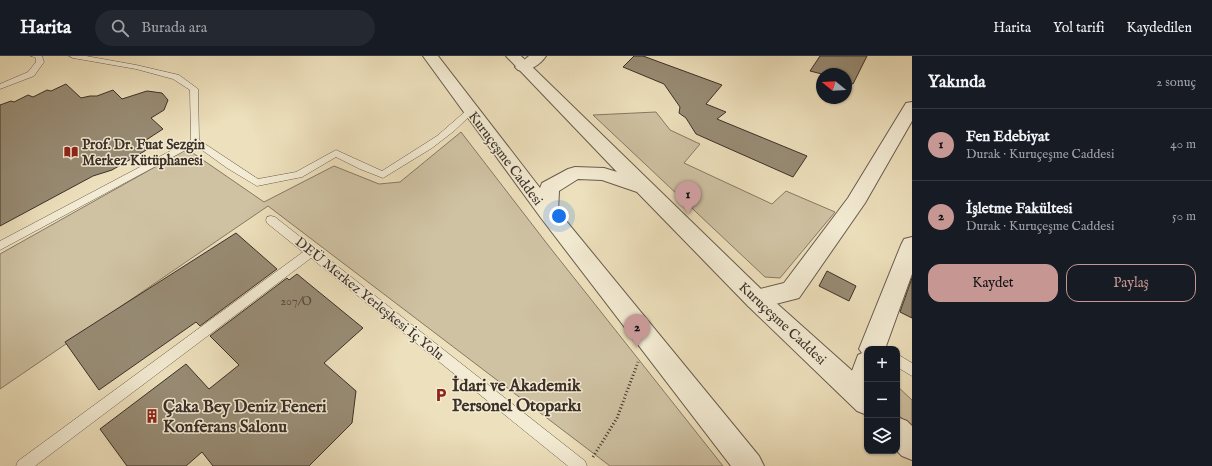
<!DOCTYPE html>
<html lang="tr">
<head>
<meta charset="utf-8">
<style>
  body { margin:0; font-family:"IM FELL English",serif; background:#242831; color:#f1f3f6 }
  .controls { position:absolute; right:12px; bottom:12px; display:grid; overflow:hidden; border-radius:8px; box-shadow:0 1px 3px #0004 }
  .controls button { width:36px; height:36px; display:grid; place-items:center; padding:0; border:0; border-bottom:1px solid #363941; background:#171b24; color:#f1f3f6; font:20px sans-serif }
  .compass { position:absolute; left:816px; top:12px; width:36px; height:36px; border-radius:50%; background:#171b24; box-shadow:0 1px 3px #0004; rotate:288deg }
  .you { position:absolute; left:559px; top:160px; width:14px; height:14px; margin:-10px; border:3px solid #fff; border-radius:50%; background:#1a73e8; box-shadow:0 0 0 6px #1a73e833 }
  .badge { display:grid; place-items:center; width:26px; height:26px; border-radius:50%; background:#c59692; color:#111; font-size:13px; font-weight:700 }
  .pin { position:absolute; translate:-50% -33px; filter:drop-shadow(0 1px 2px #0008) }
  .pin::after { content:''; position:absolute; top:21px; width:14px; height:12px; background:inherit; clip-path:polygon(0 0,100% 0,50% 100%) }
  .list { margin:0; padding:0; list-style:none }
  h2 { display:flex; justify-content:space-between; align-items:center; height:52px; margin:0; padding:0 16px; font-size:17px }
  h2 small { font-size:13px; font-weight:400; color:#9ea1a6 }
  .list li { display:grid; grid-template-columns:26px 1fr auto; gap:12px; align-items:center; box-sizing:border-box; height:72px; padding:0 16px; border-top:1px solid #363941 }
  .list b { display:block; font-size:15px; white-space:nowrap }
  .list p { margin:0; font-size:13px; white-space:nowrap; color:#9ea1a6 }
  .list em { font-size:13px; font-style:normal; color:#9ea1a6 }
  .actions { display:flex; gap:8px; padding:12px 16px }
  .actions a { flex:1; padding:9px 0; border:1px solid #c59692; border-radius:12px; text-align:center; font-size:14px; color:#c59692 }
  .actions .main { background:#c59692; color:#111 }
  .icon { flex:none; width:22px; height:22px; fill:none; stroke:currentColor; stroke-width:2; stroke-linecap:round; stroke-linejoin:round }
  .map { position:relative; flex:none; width:912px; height:410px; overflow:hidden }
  header { display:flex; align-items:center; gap:24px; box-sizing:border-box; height:56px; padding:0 20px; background:#171b24; border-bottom:1px solid #363941 }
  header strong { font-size:19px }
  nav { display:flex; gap:22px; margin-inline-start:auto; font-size:14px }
  .search { width:280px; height:36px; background:#242831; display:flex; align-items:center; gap:10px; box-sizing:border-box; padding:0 14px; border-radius:22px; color:#9ea1a6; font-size:15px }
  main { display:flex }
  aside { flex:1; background:#171b24 }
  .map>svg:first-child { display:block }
  .green { fill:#cfc2a3; stroke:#867966 }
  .building { fill:#988c75; stroke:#3c3029 }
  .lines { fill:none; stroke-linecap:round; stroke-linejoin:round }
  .service-casing { stroke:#685c4e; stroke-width:1 }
  .minor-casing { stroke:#685c4e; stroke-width:2 }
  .tertiary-casing { stroke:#685c4e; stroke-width:2 }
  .path { stroke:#3c3029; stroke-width:3; stroke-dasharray:1 2.5; stroke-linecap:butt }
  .service { fill:#f3ebd3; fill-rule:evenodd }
  .minor { fill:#f3ebd3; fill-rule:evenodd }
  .tertiary { fill:#f3ebd3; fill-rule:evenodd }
  .labels { text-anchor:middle; stroke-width:3; stroke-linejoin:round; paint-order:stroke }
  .number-label { font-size:12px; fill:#53473c }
  .poi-label { font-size:14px; font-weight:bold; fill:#3c3029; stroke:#f3ebd3; text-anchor:start }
  .street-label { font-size:14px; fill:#3c3029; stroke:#f3ebd3 }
  .near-poi-label { font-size:17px; font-weight:bold; fill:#3c3029; stroke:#f3ebd3; text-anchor:start }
</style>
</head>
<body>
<header>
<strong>Harita</strong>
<div class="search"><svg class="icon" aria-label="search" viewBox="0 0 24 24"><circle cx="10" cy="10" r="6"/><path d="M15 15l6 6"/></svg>Burada ara</div>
<nav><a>Harita</a><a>Yol tarifi</a><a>Kaydedilen</a></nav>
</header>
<main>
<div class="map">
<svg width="912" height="410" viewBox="0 0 912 410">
  <rect width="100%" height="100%" fill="#ede0bc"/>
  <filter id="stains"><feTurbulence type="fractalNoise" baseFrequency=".005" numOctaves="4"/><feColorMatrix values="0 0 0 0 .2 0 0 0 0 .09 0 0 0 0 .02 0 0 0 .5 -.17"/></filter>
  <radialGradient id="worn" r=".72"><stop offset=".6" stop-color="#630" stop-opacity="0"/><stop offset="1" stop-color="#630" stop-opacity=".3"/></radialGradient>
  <!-- green -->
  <path class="green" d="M 656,56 L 670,74 L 700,88 L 684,107 L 772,148 L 786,135 L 835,156 L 780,222 L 765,221 L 593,59 Z
    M 461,76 L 548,189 L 723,410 L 610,410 L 268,150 L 0,333 L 0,198 L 187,93 L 264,146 L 334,110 L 379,128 L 400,126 Z
    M 897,330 L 912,344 L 912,371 L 897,358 Z"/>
  <!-- building -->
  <path class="building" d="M 634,0 L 643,0 L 722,29 L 706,48 L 726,56 L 717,63 L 807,100 L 793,121 L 696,78 L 686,62 L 679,57 L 680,51 L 664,28 L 623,11 Z
    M 820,0 L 867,0 L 853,28 L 846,26 L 846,18 L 822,18 L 810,15 Z
    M 66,28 L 81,42 L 90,40 L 97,40 L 113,34 L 122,43 L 147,35 L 162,37 L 168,44 L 164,54 L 151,62 L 163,73 L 143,86 L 148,93 L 138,99 L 112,114 L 93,120 L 0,170 L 0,49 L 11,45 L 14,46 L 28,39 L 33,41 L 47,34 L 51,35 Z
    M 236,177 L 277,213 L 200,270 L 196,266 L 99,334 L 65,286 Z
    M 827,215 L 856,230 L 849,245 L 819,230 Z
    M 297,218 L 363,272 L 324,307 L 356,335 L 352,367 L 309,410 L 213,410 L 202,396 L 186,410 L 127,410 L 100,373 L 186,308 L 209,333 L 239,309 L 210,280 L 287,222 L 289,224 Z
    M 912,222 L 912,262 L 900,256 Z"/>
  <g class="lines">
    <defs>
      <path id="service" d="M 31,0 L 42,0 L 44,6 L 34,20 L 0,33 L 0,28 L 28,16 L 36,6 L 36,2 Z
        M 69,0 L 86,0 L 136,9 L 179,19 L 198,33 L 199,84 L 258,123 L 296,116 L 336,94 L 382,115 L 437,80 L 468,53 L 471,52 L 475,55 L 454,75 L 432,92 L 383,122 L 360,113 L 336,101 L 302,121 L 257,130 L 227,112 L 195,89 L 0,194 L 0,185 L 191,84 L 190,34 L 173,23 L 136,13 L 73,2 Z
        M 271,160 L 275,161 L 585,405 L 587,410 L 568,410 L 311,202 L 35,410 L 16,410 L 18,405 L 303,196 L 267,167 L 266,164 L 267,161 Z
        M 897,298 L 912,307 L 912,320 L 897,311 Z"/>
      <path id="minor" d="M 529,0 L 546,0 C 541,8 528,17 518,14 L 515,11 Z
        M 912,46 L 912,65 L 865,147 L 799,242 L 756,253 L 748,250 L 744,243 L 748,236 L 784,227 L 848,142 L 906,47 Z
        M 912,181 L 912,218 L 885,293 L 867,293 L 867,343 L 857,349 L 848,345 L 844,336 L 858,299 L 862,297 L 859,293 L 901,189 L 904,183 Z"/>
      <path id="tertiary" d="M 423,0 L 438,0 L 540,132 L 542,127 L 568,113 L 575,111 L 604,112 L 617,116 L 506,0 L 521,0 L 764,236 L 867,328 L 867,359 L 857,355 L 748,250 L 637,136 L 602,124 L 578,123 L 559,135 L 558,155 L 759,400 L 764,410 L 731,410 L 541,162 Z
        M 897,361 L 907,365 L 912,370 L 912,404 L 902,400 L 897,395 Z"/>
    </defs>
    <!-- service casing -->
    <use href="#service" class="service-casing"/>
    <!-- minor casing -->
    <use href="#minor" class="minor-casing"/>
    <!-- tertiary casing -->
    <use href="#tertiary" class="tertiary-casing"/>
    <!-- path -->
    <path class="path" d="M 593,401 L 617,362 L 638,306"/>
    <!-- service -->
    <use href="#service" class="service"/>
    <!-- minor -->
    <use href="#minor" class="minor"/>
    <!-- tertiary -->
    <use href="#tertiary" class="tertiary"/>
  </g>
  <!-- icons -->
  <defs>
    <symbol id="library-bare" viewBox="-9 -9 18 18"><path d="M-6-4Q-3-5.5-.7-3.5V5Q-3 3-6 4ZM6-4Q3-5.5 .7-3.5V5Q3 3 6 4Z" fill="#8f2418" stroke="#f3ebd3" stroke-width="2.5" paint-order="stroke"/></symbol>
    <symbol id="parking-bare" viewBox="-9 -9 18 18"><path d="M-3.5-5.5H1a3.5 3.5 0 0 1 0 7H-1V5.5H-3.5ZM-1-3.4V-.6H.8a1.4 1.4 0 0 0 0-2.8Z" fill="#8f2418" stroke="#f3ebd3" stroke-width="2.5" paint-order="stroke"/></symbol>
    <symbol id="building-bare" viewBox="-9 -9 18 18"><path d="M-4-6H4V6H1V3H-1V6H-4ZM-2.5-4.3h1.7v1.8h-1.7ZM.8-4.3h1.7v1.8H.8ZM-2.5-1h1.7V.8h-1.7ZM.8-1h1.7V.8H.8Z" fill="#8f2418" stroke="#f3ebd3" stroke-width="2.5" paint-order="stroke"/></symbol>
  </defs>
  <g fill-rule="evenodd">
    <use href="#library-bare" x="61" y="86" width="20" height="20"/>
    <use href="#parking-bare" x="431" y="329" width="20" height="20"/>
    <use href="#building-bare" x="142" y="350" width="20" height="20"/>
  </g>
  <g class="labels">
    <!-- number labels -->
    <g class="number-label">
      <text x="296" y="249">207/O</text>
    </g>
    <!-- poi labels -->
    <g class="poi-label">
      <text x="82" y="93">Prof. Dr. Fuat Sezgin<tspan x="82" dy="16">Merkez Kütüphanesi</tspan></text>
    </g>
    <!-- street labels -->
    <g class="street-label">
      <text transform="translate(506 102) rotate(53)" y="5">Kuruçeşme Caddesi</text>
      <text transform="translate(370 242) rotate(39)" y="5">DEÜ Merkez Yerleşkesi İç Yolu</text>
      <text transform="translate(783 267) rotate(43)" y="5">Kuruçeşme Caddesi</text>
    </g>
    <!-- near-poi labels -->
    <g class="near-poi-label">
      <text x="452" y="335">İdari ve Akademik<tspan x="452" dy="20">Personel Otoparkı</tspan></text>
      <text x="163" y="356">Çaka Bey Deniz Feneri<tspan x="163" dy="20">Konferans Salonu</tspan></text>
    </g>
  </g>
  <rect width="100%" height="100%" filter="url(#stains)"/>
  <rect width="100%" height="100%" fill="url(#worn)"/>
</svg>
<div class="controls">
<button>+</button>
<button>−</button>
<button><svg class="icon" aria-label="layers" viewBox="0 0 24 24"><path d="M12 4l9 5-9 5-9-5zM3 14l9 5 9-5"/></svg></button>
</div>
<svg class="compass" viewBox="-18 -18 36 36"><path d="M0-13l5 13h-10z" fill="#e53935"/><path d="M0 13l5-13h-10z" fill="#9ea1a6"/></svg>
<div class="you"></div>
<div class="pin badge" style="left:688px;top:158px">1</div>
<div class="pin badge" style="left:637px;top:291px">2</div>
</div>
<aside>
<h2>Yakında<small>2 sonuç</small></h2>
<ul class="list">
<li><span class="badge">1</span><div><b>Fen Edebiyat</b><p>Durak · Kuruçeşme Caddesi</p></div><em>40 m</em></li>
<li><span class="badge">2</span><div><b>İşletme Fakültesi</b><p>Durak · Kuruçeşme Caddesi</p></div><em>50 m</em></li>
</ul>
<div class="actions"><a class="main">Kaydet</a><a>Paylaş</a></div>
</aside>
</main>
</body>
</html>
